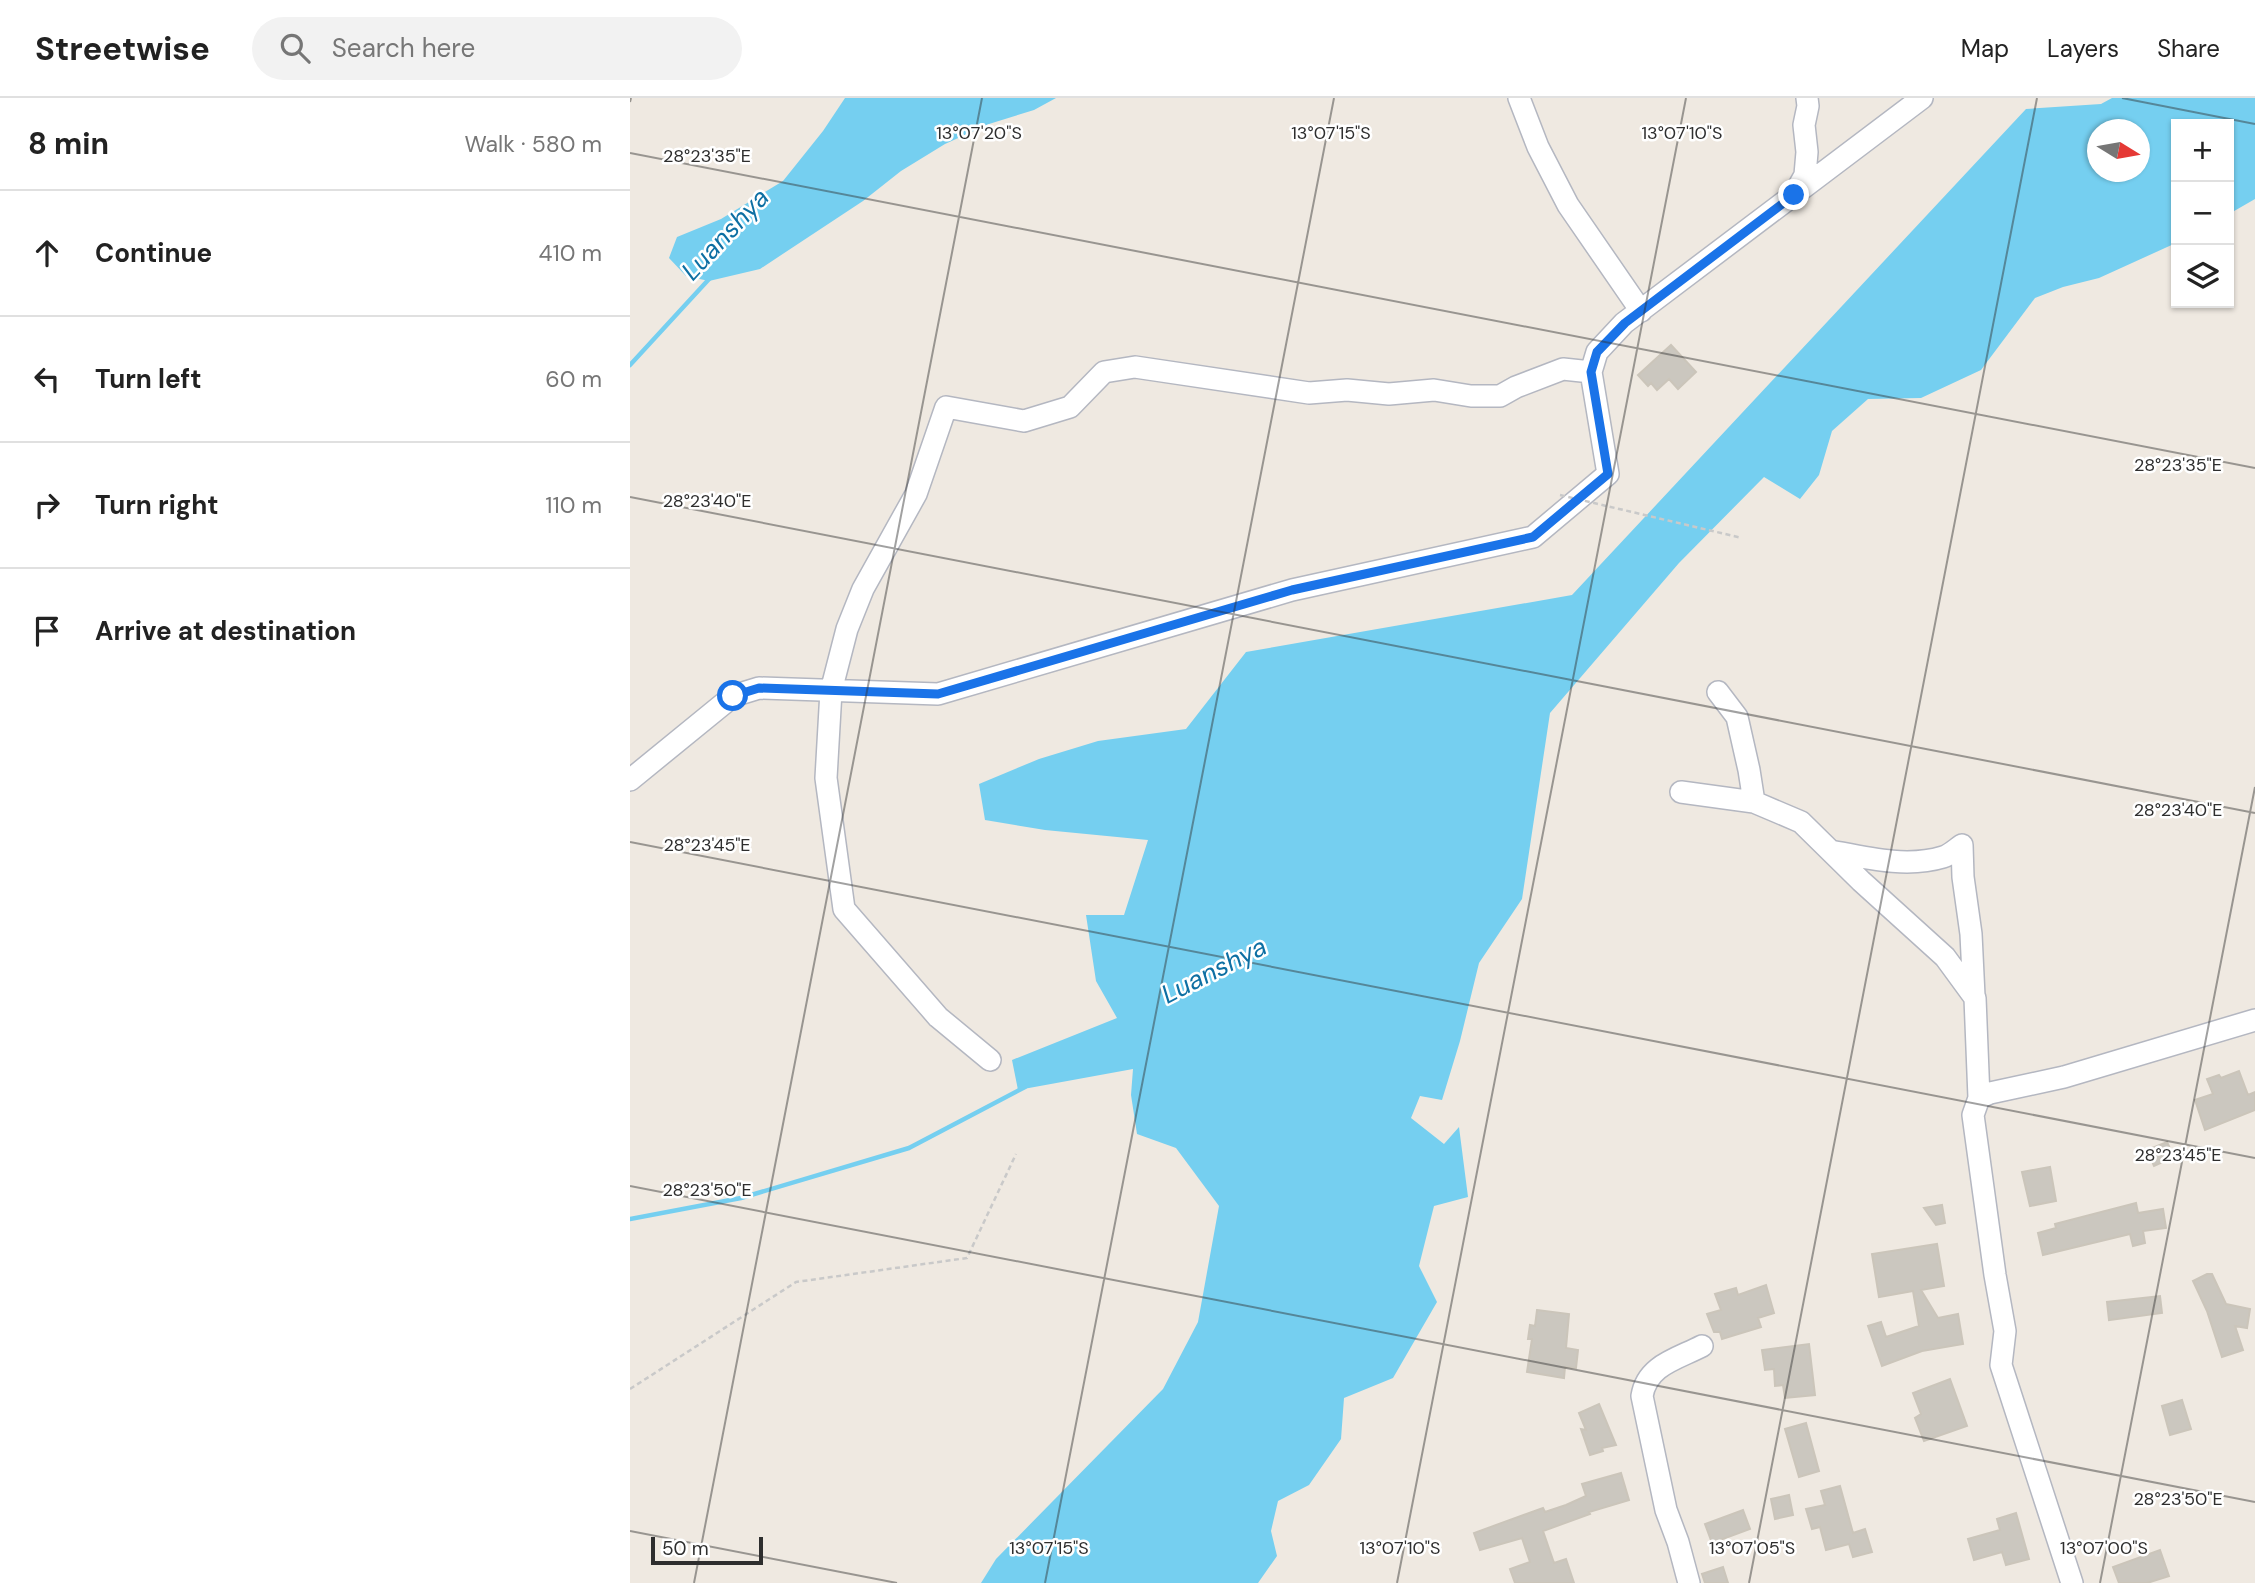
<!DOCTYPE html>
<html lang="en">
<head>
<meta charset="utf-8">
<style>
  body { margin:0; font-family:"DM Sans",sans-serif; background:#f2f2f2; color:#222 }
  .controls { position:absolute; right:21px; top:21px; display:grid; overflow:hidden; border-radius:0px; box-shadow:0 2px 5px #0004 }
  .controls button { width:63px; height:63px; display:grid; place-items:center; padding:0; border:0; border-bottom:2px solid #e0e0e0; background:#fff; color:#222; font:35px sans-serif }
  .compass { position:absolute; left:1457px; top:21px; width:63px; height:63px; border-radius:50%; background:#fff; box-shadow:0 2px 5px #0004; rotate:101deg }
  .scale { position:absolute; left:21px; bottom:18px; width:112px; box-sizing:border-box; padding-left:7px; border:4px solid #2e2e2e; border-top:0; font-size:19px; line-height:24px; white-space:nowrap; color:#2e2e2e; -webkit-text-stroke:5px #fff; paint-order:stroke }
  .stop { position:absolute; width:21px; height:21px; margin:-16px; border:5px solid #1a73e8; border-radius:50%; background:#fff }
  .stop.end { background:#1a73e8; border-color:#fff; box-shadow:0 2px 7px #0008 }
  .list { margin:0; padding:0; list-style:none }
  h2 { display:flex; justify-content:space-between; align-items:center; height:91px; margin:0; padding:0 28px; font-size:30px }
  h2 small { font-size:23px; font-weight:400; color:#767676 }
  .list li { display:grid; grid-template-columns:46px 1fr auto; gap:21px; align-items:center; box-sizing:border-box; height:126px; padding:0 28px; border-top:2px solid #e0e0e0 }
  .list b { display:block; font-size:26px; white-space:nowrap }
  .list em { font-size:23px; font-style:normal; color:#767676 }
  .icon { flex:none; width:38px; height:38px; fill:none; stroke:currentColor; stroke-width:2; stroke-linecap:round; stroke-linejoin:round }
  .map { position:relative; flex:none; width:1625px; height:1485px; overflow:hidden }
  header { display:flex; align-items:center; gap:42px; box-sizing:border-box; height:98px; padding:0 35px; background:#fff; border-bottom:2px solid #e0e0e0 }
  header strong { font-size:33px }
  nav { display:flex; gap:38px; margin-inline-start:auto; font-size:24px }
  .search { width:490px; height:63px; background:#f2f2f2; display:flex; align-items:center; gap:18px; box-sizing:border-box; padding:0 24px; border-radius:38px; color:#767676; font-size:26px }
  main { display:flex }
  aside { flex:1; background:#fff }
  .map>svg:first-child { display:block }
  .water { fill:#75cff0; fill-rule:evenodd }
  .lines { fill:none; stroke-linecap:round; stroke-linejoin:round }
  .stream { stroke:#75cff0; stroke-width:4.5 }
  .building { fill:#cbc7bf; stroke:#cbc5ba; stroke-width:2 }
  .minor-casing { stroke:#b4b7c1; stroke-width:24 }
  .path { stroke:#c9c9c9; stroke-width:2.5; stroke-dasharray:5 3.5; stroke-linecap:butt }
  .minor { stroke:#fff; stroke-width:21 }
  .path-bridge { stroke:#c9c9c9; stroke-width:2.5; stroke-dasharray:5 3.5; stroke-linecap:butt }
  .route { stroke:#1a73e8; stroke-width:9 }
  .ticks { fill:none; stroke:#2e2e2e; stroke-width:2; stroke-opacity:0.45 }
  .labels { text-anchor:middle; stroke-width:5; stroke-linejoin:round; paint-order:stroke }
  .water-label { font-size:26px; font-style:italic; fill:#0d6fa3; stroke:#fff }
  .ticks-label { font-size:18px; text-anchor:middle; fill:#2e2e2e; stroke:#fff; stroke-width:5; stroke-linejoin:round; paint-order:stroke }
</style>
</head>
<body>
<header>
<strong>Streetwise</strong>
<div class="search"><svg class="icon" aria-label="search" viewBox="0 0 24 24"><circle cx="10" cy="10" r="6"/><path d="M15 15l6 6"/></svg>Search here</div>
<nav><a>Map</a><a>Layers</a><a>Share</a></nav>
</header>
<main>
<aside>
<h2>8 min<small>Walk · 580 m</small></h2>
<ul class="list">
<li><svg class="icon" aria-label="ahead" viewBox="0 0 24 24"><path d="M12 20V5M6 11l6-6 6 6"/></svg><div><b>Continue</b></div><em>410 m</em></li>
<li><svg class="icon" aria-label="left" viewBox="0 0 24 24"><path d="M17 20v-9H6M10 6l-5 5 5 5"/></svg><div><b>Turn left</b></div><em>60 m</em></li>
<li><svg class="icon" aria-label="right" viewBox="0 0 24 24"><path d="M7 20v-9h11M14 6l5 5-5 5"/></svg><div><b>Turn right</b></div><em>110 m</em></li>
<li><svg class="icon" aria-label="arrive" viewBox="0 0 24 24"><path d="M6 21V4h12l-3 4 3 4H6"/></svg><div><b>Arrive at destination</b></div></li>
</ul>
</aside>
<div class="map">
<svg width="1625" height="1485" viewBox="0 0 1625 1485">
  <rect width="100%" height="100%" fill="#efe9e1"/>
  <!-- water -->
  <path class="water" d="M 215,0 L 426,0 L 404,12 L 359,26 L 315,46 L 271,73 L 233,103 L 130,171 L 79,183 L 56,178 L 39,160 L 47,139 L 91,121 L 153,83 L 193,33 Z
    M 1482,0 L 1625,0 L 1625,101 L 1599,116 L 1599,26 L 1546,26 L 1546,145 L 1469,180 L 1433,189 L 1405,200 L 1351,272 L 1291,300 L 1238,301 L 1202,333 L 1189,377 L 1170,401 L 1134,379 L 1049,465 L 920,615 L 892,801 L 849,865 L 830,943 L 812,1002 L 790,998 L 781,1020 L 814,1046 L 829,1029 L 838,1099 L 804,1108 L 789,1168 L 807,1204 L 763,1280 L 714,1300 L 711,1341 L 679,1387 L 648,1403 L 641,1433 L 647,1458 L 628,1485 L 351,1485 L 366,1461 L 533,1291 L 568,1224 L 589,1108 L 546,1050 L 507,1036 L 501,997 L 503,971 L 388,992 L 382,962 L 487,920 L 466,883 L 456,817 L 494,817 L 518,742 L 415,732 L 355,722 L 349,686 L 409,661 L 468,643 L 556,631 L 616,554 L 942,497 L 1396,11 L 1471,6 ZM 1468,32 L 1510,32 L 1510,74 L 1468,74 Z"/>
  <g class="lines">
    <!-- stream -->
    <path class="stream" d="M 0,267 L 80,180
      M 0,1121 L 111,1100 L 279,1050 L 395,989"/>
  </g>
  <!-- building -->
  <path class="building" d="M 1041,247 L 1066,274 L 1048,291 L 1039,281 L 1027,292 L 1021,285 L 1018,288 L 1008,277 Z
    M 1609,973 L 1618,997 L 1625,994 L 1625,1012 L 1575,1032 L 1565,1002 L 1583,996 L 1577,981 L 1589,977 L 1591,980 Z
    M 1537,1044 L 1544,1059 L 1524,1068 L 1517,1052 Z
    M 1420,1069 L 1426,1103 L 1400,1108 L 1392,1074 Z
    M 1506,1105 L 1508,1115 L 1533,1111 L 1536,1130 L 1513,1133 L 1515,1145 L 1503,1148 L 1500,1136 L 1413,1157 L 1408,1135 L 1426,1130 L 1425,1126 Z
    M 1312,1107 L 1315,1125 L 1306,1127 L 1294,1110 Z
    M 1307,1146 L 1314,1188 L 1291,1192 L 1308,1220 L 1328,1216 L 1333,1246 L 1292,1253 L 1252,1268 L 1238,1228 L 1251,1224 L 1256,1239 L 1289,1228 L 1283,1193 L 1249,1199 L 1242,1156 Z
    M 1577,1176 L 1582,1176 L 1596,1206 L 1620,1211 L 1617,1230 L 1605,1228 L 1613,1252 L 1592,1259 L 1577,1213 L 1563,1183 Z
    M 1136,1187 L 1144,1215 L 1128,1220 L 1131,1229 L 1092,1241 L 1090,1234 L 1084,1234 L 1077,1216 L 1091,1212 L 1085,1196 L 1106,1190 L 1108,1197 Z
    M 1530,1198 L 1532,1215 L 1479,1222 L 1477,1204 Z
    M 907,1212 L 939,1216 L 936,1250 L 948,1252 L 946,1270 L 935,1269 L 934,1280 L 897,1274 L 902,1241 L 898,1241 L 900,1227 L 905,1228 Z
    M 1179,1246 L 1185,1297 L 1155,1300 L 1153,1287 L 1145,1288 L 1144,1271 L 1135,1272 L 1132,1252 Z
    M 1320,1281 L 1337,1328 L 1294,1343 L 1285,1320 L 1291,1316 L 1283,1295 Z
    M 1552,1302 L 1561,1331 L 1540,1337 L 1532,1308 Z
    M 969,1306 L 986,1347 L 972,1350 L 973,1353 L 960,1357 L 951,1331 L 956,1332 L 949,1315 Z
    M 1176,1325 L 1189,1373 L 1169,1379 L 1155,1331 Z
    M 991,1375 L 999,1402 L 959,1414 L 960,1416 L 913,1433 L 924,1465 L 936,1461 L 944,1485 L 885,1485 L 880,1471 L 900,1464 L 892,1440 L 850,1452 L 844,1435 L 913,1410 L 915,1414 L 936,1407 L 956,1398 L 952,1386 Z
    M 1210,1388 L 1223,1435 L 1235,1431 L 1242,1454 L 1223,1459 L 1219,1446 L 1196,1452 L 1190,1429 L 1182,1431 L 1176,1411 L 1195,1407 L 1191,1393 Z
    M 1159,1397 L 1163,1417 L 1145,1421 L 1141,1401 Z
    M 1113,1412 L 1120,1431 L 1082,1445 L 1075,1426 Z
    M 1386,1415 L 1399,1461 L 1376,1467 L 1372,1454 L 1344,1462 L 1338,1441 L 1370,1432 L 1367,1421 Z
    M 1530,1452 L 1539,1478 L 1517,1485 L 1489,1485 L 1483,1469 Z
    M 1093,1469 L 1098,1485 L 1075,1485 L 1072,1476 Z"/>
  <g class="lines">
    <defs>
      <path id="minor" d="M 889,0 L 908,49 L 938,107 L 1011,213
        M 1165,95 L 1175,77 L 1177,54 L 1174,27 L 1178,8 L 1177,0
        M 1088,594 L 1107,619 L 1119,672 L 1124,704
        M 0,682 L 103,598 L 129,590 L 308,596 L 662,492 L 903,439 L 978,376 L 961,274 L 967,254 L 994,225 L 1292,0
        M 1051,694 L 1124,704 L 1171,724 L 1231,783 L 1315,859 L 1345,900 L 1349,1000
        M 1201,753 C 1237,760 1277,770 1313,759 C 1320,757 1326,751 1332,747 L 1333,779 L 1341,836 L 1344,898
        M 360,962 L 308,919 L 214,811 L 196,680 L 201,593 L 217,531 L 233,491 L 286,396 L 316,309 L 394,323 L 440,309 L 474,274 L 505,269 L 679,295 L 717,292 L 759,296 L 804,292 L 841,298 L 870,298 L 886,289 L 933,271 L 961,274
        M 1059,1485 L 1048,1444 L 1036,1412 L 1012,1298 C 1017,1267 1047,1261 1072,1248
        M 1442,1485 L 1371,1267 L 1375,1233 L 1365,1177 L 1343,1017 L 1349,1000 L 1360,995 L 1434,979 L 1625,922"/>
    </defs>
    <!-- minor casing -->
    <use href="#minor" class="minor-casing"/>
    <!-- path -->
    <path class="path" d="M 0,1291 L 166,1184 L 337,1160 L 386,1056"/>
    <!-- minor -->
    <use href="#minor" class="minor"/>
    <!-- path-bridge -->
    <path class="path-bridge" d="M 930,397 L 1112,440"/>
  </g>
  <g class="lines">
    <!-- route -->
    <path class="route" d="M 103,598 L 129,590 L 308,596 L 662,492 L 903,439 L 978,376 L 961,274 L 967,254 L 995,225 L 1164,97"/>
  </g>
  <!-- ticks -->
  <path class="ticks" d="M 1492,0 L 1625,26M 0,4 L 1,0M 0,55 L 1625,370M 0,399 L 1625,715M 0,744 L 1625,1060M 0,1088 L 1625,1404M 0,1433 L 267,1485M 64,1485 L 352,0M 415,1485 L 704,0M 767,1485 L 1056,0M 1119,1485 L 1407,0M 1470,1485 L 1625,689"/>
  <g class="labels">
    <!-- water labels -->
    <g class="water-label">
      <text transform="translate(95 136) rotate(-47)" y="9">Luanshya</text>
      <text transform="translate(584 872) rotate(-27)" y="9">Luanshya</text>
    </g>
  </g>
  <g class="ticks-label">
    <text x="349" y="41">13°07'20"S</text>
    <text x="701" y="41">13°07'15"S</text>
    <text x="1052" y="41">13°07'10"S</text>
    <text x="77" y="64">28°23'35"E</text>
    <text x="1548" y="373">28°23'35"E</text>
    <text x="77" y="409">28°23'40"E</text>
    <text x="1548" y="718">28°23'40"E</text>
    <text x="77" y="753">28°23'45"E</text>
    <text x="1548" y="1063">28°23'45"E</text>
    <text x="77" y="1098">28°23'50"E</text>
    <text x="1548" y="1407">28°23'50"E</text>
    <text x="419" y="1456">13°07'15"S</text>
    <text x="770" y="1456">13°07'10"S</text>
    <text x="1122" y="1456">13°07'05"S</text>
    <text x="1474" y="1456">13°07'00"S</text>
  </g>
</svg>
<div class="controls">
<button>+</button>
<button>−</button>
<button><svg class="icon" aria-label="layers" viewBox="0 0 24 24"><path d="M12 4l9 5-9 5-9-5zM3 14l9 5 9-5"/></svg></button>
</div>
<svg class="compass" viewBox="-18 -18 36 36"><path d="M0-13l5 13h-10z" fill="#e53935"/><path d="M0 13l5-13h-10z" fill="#767676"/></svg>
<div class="scale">50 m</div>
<div class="stop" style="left:103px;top:598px"></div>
<div class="stop end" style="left:1164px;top:97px"></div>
</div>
</main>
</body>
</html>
